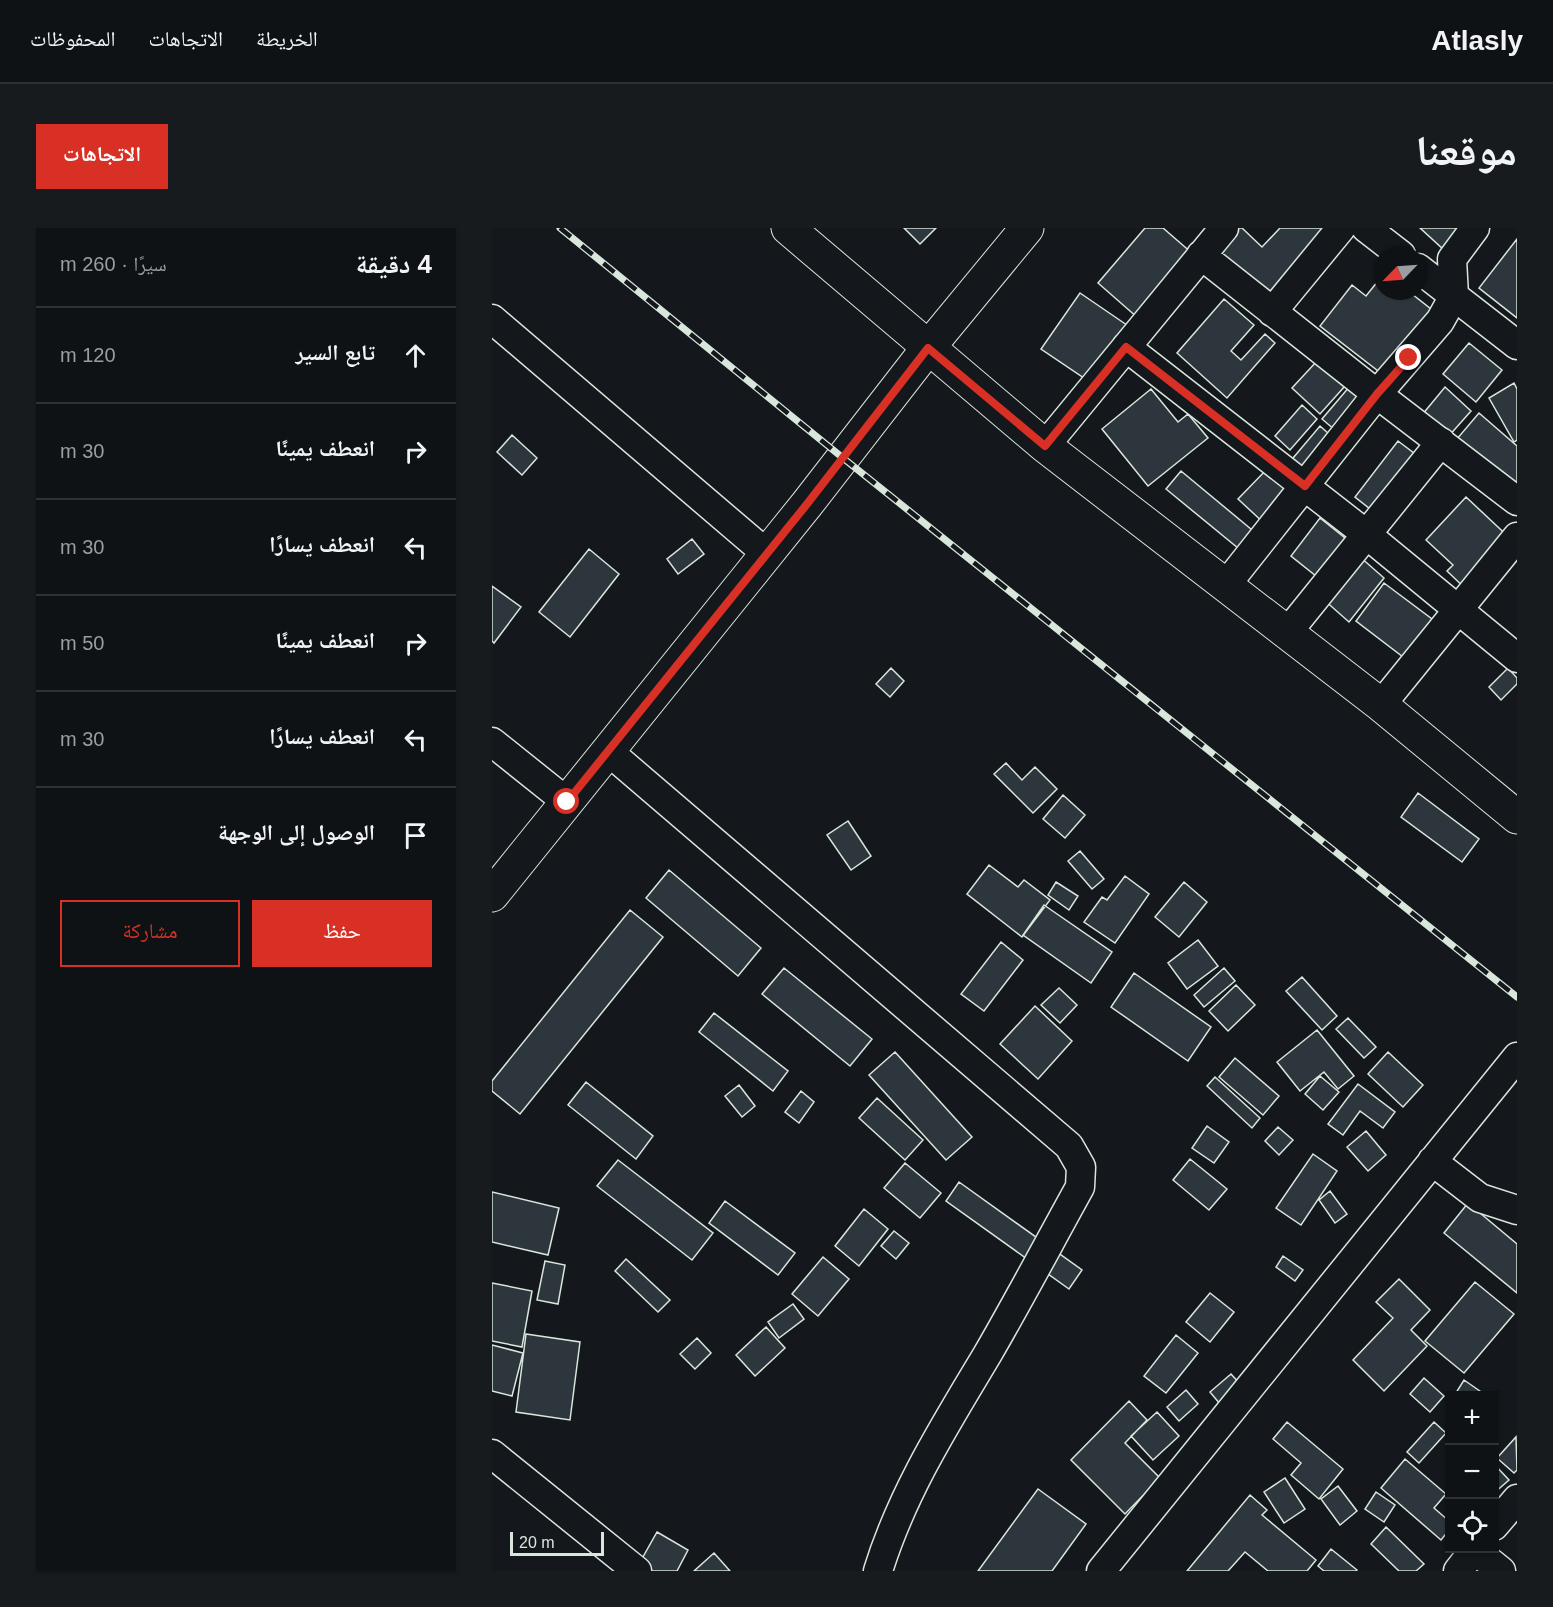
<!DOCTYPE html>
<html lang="ar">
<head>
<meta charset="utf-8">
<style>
  body { margin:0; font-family:Arial,"Noto Naskh Arabic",sans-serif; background:#181b1e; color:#f1f3f6; direction:rtl }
  .controls { position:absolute; right:18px; bottom:18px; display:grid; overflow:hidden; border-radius:0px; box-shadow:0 2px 4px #0004 }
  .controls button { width:54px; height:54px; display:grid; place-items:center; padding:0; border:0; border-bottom:2px solid #2f3234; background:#0f1215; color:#f1f3f6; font:30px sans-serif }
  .compass { position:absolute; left:881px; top:18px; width:54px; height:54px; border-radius:50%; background:#0f1215; box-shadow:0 2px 4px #0004; rotate:245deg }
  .scale { position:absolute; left:18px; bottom:15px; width:94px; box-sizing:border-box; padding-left:6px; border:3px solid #d8e6dc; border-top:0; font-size:16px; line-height:21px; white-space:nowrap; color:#d8e6dc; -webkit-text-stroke:4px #14181c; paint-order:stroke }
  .stop { position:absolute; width:18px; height:18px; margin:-14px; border:4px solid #d93025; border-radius:50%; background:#fff }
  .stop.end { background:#d93025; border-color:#fff; box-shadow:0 2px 6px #0008 }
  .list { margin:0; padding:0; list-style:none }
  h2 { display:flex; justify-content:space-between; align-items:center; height:78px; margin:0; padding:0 24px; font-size:26px }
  h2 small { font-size:20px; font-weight:400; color:#9b9ea0 }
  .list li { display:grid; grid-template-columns:39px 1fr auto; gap:18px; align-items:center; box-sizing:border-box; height:96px; padding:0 24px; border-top:2px solid #2f3234 }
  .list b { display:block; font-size:22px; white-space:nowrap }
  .list em { font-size:20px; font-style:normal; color:#9b9ea0 }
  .actions { display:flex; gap:12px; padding:18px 24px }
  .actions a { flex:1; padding:14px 0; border:2px solid #d93025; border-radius:0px; text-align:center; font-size:21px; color:#d93025 }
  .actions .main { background:#d93025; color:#fff }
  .icon { flex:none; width:33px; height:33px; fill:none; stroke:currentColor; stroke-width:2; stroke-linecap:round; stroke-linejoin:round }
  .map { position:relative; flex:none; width:1025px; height:1343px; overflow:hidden; direction:ltr; border-radius:0px }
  header { display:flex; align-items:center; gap:36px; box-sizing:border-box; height:84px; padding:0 30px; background:#0f1215; border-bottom:2px solid #2f3234 }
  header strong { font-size:28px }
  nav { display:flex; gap:33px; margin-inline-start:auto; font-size:21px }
  .intro { display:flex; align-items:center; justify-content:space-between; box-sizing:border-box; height:144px; padding:0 36px }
  h1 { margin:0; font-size:42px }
  .button { padding:15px 27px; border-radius:0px; background:#d93025; color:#fff; font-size:21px; font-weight:700 }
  main { display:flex; gap:36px; padding:0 36px }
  aside { flex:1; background:#0f1215; border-radius:0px; box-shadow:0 2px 4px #0004 }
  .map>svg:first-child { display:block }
  .building { fill:#2c363c; stroke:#d8e6dc; stroke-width:1.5 }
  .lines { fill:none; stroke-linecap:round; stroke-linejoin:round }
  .minor-casing { stroke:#d8e6dc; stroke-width:31 }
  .tertiary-casing { stroke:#d8e6dc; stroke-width:35 }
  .minor { stroke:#14181c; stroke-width:28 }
  .tertiary { stroke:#14181c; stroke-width:33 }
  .rail-casing { stroke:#d8e6dc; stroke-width:7 }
  .rail { stroke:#14181c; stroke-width:4.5; stroke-dasharray:14; stroke-linecap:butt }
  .route { stroke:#d93025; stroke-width:8 }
</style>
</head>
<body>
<header>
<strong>Atlasly</strong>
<nav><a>الخريطة</a><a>الاتجاهات</a><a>المحفوظات</a></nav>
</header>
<div class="intro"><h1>موقعنا</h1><a class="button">الاتجاهات</a></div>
<main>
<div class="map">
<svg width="1025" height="1343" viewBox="0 0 1025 1343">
  <rect width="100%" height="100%" fill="#14181c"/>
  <!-- building -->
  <path class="building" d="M 412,0 L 444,0 L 428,16 Z
    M 653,0 L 671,0 L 701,26 L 646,90 L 606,55 Z
    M 744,0 L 750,0 L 770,19 L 788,0 L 859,0 L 784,82 L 722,24 Z
    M 928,0 L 995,0 L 964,33 Z
    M 1025,11 L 1025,90 L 987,60 Z
    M 890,48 L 890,63 L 916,63 L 953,92 L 903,156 L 828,98 L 860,57 L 874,68 Z
    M 588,65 L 648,106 L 595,152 L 549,121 Z
    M 732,71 L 762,97 L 739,123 L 749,132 L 773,106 L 783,115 L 735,170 L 685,125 Z
    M 977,115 L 1010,142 L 984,174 L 951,146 Z
    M 825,133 L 853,158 L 828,186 L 800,160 Z
    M 1022,155 L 1025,161 L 1025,212 L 1022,214 L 997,170 Z
    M 858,158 L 884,180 L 857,214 L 830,191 Z
    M 953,159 L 979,183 L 956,209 L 930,187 Z
    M 659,161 L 686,194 L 696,186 L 716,210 L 656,258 L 610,201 Z
    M 810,177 L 825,191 L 798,222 L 783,208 Z
    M 987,185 L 1025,218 L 1025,257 L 964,212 Z
    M 828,198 L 855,222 L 823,260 L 796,236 Z
    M 20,207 L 45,230 L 30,247 L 5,224 Z
    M 906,213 L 935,235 L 892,292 L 863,269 Z
    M 777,239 L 804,265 L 774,297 L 746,271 Z
    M 689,243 L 777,316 L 763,334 L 674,261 Z
    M 974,269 L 1023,315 L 977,364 L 955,343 L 961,337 L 934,312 Z
    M 828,290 L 863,318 L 834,356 L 799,328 Z
    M 200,311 L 212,326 L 186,346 L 175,331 Z
    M 97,321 L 127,346 L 78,409 L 47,384 Z
    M 867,328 L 892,350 L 857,394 L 831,371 Z
    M 892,355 L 960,406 L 932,445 L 864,393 Z
    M 0,358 L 29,379 L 2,415 L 0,413 Z
    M 399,440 L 412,453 L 398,469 L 384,456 Z
    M 1016,440 L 1025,450 L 1025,456 L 1009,472 L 997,459 Z
    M 514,535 L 530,552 L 543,539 L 565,561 L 541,585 L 502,546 Z
    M 926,565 L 987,611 L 970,634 L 909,589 Z
    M 571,567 L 593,587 L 573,610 L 551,591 Z
    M 356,593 L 379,628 L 359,642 L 335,607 Z
    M 588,623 L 612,651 L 600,661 L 576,633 Z
    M 497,637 L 526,659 L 532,652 L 558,672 L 530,709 L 475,666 Z
    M 177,642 L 269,720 L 246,748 L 154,670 Z
    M 633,648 L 657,666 L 623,715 L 592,694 L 610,669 L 615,672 Z
    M 564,654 L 586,668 L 577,682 L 556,667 Z
    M 692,654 L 715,674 L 687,709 L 663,689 Z
    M 552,677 L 620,724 L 599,755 L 531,707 Z
    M 138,682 L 171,709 L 28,886 L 0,863 L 0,853 Z
    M 706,712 L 726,738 L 695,761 L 676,735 Z
    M 509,714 L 531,732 L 492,783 L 469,766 Z
    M 292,740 L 380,811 L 358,838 L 270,766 Z
    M 732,740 L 743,753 L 712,779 L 702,767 Z
    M 642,745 L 719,799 L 696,833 L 619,779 Z
    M 810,749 L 845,788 L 830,802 L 794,763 Z
    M 744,757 L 763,777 L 736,803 L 717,783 Z
    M 567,760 L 585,777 L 568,795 L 549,777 Z
    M 543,778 L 580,813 L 546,851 L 508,816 Z
    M 222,785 L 296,843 L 281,863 L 207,804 Z
    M 856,790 L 884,819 L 872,830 L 844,801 Z
    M 825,802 L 862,848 L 846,861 L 832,844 L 808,863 L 785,834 Z
    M 403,824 L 480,909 L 454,932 L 377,847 Z
    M 896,824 L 931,857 L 911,879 L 876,846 Z
    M 743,830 L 787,868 L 771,887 L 727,849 Z
    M 828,848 L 847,864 L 831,882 L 813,866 Z
    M 723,849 L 768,890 L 760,900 L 715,858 Z
    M 94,854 L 161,908 L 144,931 L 76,877 Z
    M 866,856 L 903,884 L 891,900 L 868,883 L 851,907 L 836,896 Z
    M 247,857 L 263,878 L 250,889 L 233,868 Z
    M 309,863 L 322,874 L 307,895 L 293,884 Z
    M 385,870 L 431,912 L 413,932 L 367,890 Z
    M 715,898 L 737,914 L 722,935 L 700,920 Z
    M 786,899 L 801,912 L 787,927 L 773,913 Z
    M 874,903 L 894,927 L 876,943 L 855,919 Z
    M 821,926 L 845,943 L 809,997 L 784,980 Z
    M 698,931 L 735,961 L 717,982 L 681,952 Z
    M 126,932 L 221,1005 L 200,1032 L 105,958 Z
    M 413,935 L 449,965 L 428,990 L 392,960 Z
    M 467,954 L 590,1042 L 577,1061 L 454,973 Z
    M 838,963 L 855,986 L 843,995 L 827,972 Z
    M 0,964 L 67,980 L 56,1027 L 0,1014 Z
    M 233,973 L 303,1025 L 286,1047 L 217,995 Z
    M 976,975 L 1025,1016 L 1025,1065 L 952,1005 Z
    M 372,981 L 396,1001 L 367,1038 L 343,1018 Z
    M 402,1003 L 417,1015 L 404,1031 L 389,1018 Z
    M 791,1028 L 811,1042 L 803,1053 L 784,1039 Z
    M 331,1029 L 357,1051 L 326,1088 L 300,1066 Z
    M 134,1031 L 178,1072 L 166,1084 L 123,1043 Z
    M 53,1033 L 73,1037 L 66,1076 L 45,1072 Z
    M 907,1051 L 938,1082 L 919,1102 L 935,1118 L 892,1163 L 861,1132 L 901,1090 L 884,1074 Z
    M 983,1054 L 1022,1086 L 972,1145 L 933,1113 Z
    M 0,1055 L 40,1063 L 30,1119 L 0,1113 Z
    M 718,1065 L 742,1084 L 718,1114 L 694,1094 Z
    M 301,1076 L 312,1091 L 287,1110 L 276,1094 Z
    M 274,1099 L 293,1120 L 263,1148 L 244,1127 Z
    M 34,1106 L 88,1114 L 78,1192 L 24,1184 Z
    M 684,1107 L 706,1125 L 674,1165 L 652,1148 Z
    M 205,1110 L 219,1125 L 203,1141 L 188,1126 Z
    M 0,1117 L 31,1125 L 20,1168 L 0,1163 Z
    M 739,1146 L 749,1157 L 728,1176 L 718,1164 Z
    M 932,1150 L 952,1168 L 938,1184 L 918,1166 Z
    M 972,1152 L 995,1168 L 962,1168 Z
    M 694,1162 L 706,1176 L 687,1193 L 675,1179 Z
    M 637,1173 L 655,1192 L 633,1215 L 668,1250 L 633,1286 L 579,1232 Z
    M 665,1184 L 687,1208 L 661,1232 L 639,1208 Z
    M 795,1194 L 851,1241 L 827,1271 L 799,1247 L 809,1235 L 781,1211 Z
    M 942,1194 L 954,1205 L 927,1235 L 915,1224 Z
    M 1024,1209 L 1025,1242 L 1022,1245 L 1005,1230 Z
    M 913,1231 L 954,1266 L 942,1280 L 957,1293 L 957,1302 L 949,1312 L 889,1260 Z
    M 1002,1236 L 1017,1252 L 1002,1265 Z
    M 793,1250 L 813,1281 L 792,1295 L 772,1264 Z
    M 846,1258 L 865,1283 L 848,1297 L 829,1271 Z
    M 546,1261 L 594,1296 L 560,1343 L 486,1343 Z
    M 884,1264 L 903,1277 L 892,1294 L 873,1281 Z
    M 758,1267 L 775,1282 L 770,1287 L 824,1332 L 815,1343 L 776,1343 L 753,1324 L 736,1343 L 695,1343 Z
    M 894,1299 L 932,1336 L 924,1343 L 907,1343 L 879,1316 Z
    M 165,1304 L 196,1322 L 185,1343 L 159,1343 L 147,1336 Z
    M 839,1321 L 865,1342 L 864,1343 L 832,1343 L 826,1338 Z
    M 222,1325 L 238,1343 L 202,1343 Z"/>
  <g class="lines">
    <defs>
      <path id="minor" d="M 874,0 L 909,27
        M 709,27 L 885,166 L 1025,273
        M 926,40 L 1025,117
        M 780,84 L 849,0
        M 0,91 L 275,326
        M 634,119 L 874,306 L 1025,430
        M 553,218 L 732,0
        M 734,357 L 885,166 L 948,93 L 962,68 L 960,31 L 983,0
        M 795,405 L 949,214
        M 889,477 L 1025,309
        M 0,514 L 75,574
        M 116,523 L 577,918 L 589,939 L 588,959 C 557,1015 527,1072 495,1127 C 453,1197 410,1265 386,1343
        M 940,933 L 988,970 L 1025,982
        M 0,1226 L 145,1343
        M 1002,1298 L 1025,1271
        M 983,1322 L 1009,1343
        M 609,1343 L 1025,829
        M 966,1343 L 984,1320"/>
      <path id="tertiary" d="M 296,0 L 553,218 L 889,477 L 1025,589
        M 0,667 L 315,276 L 436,120 L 535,0"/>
    </defs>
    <!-- minor casing -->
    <use href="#minor" class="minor-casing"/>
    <!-- tertiary casing -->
    <use href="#tertiary" class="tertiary-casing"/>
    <!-- minor -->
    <use href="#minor" class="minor"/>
    <!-- tertiary -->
    <use href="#tertiary" class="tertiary"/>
    <defs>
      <path id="rail" d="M 68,0 L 351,230 L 1025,769"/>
    </defs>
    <!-- rail casing -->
    <use href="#rail" class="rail-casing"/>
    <!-- rail -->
    <use href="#rail" class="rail"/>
  </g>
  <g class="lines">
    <!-- route -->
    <path class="route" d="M 75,574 L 315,276 L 436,120 L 553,218 L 634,119 L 813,258 L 885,166 L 917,130"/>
  </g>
</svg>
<div class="controls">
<button>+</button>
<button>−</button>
<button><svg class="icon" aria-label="locate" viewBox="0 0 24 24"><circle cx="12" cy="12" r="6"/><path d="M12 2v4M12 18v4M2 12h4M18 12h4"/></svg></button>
</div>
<svg class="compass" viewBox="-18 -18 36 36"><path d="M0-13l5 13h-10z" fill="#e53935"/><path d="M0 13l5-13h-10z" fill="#9b9ea0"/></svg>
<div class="scale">20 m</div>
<div class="stop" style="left:75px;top:574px"></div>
<div class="stop end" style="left:917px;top:130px"></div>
</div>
<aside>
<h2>4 دقيقة<small>سيرًا · 260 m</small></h2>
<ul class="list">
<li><svg class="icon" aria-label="ahead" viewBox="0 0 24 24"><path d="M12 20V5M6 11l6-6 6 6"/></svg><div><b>تابع السير</b></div><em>120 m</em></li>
<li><svg class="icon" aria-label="right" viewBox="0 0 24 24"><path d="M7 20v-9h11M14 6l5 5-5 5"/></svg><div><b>انعطف يمينًا</b></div><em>30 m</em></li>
<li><svg class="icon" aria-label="left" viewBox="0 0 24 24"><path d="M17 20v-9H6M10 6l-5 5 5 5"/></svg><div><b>انعطف يسارًا</b></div><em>30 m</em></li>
<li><svg class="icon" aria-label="right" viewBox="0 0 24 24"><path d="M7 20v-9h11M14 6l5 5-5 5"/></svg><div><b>انعطف يمينًا</b></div><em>50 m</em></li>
<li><svg class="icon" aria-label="left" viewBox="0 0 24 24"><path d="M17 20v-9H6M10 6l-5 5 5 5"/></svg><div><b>انعطف يسارًا</b></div><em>30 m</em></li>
<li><svg class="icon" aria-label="arrive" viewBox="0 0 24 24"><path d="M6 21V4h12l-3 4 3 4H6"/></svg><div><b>الوصول إلى الوجهة</b></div></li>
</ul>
<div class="actions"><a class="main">حفظ</a><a>مشاركة</a></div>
</aside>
</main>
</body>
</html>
